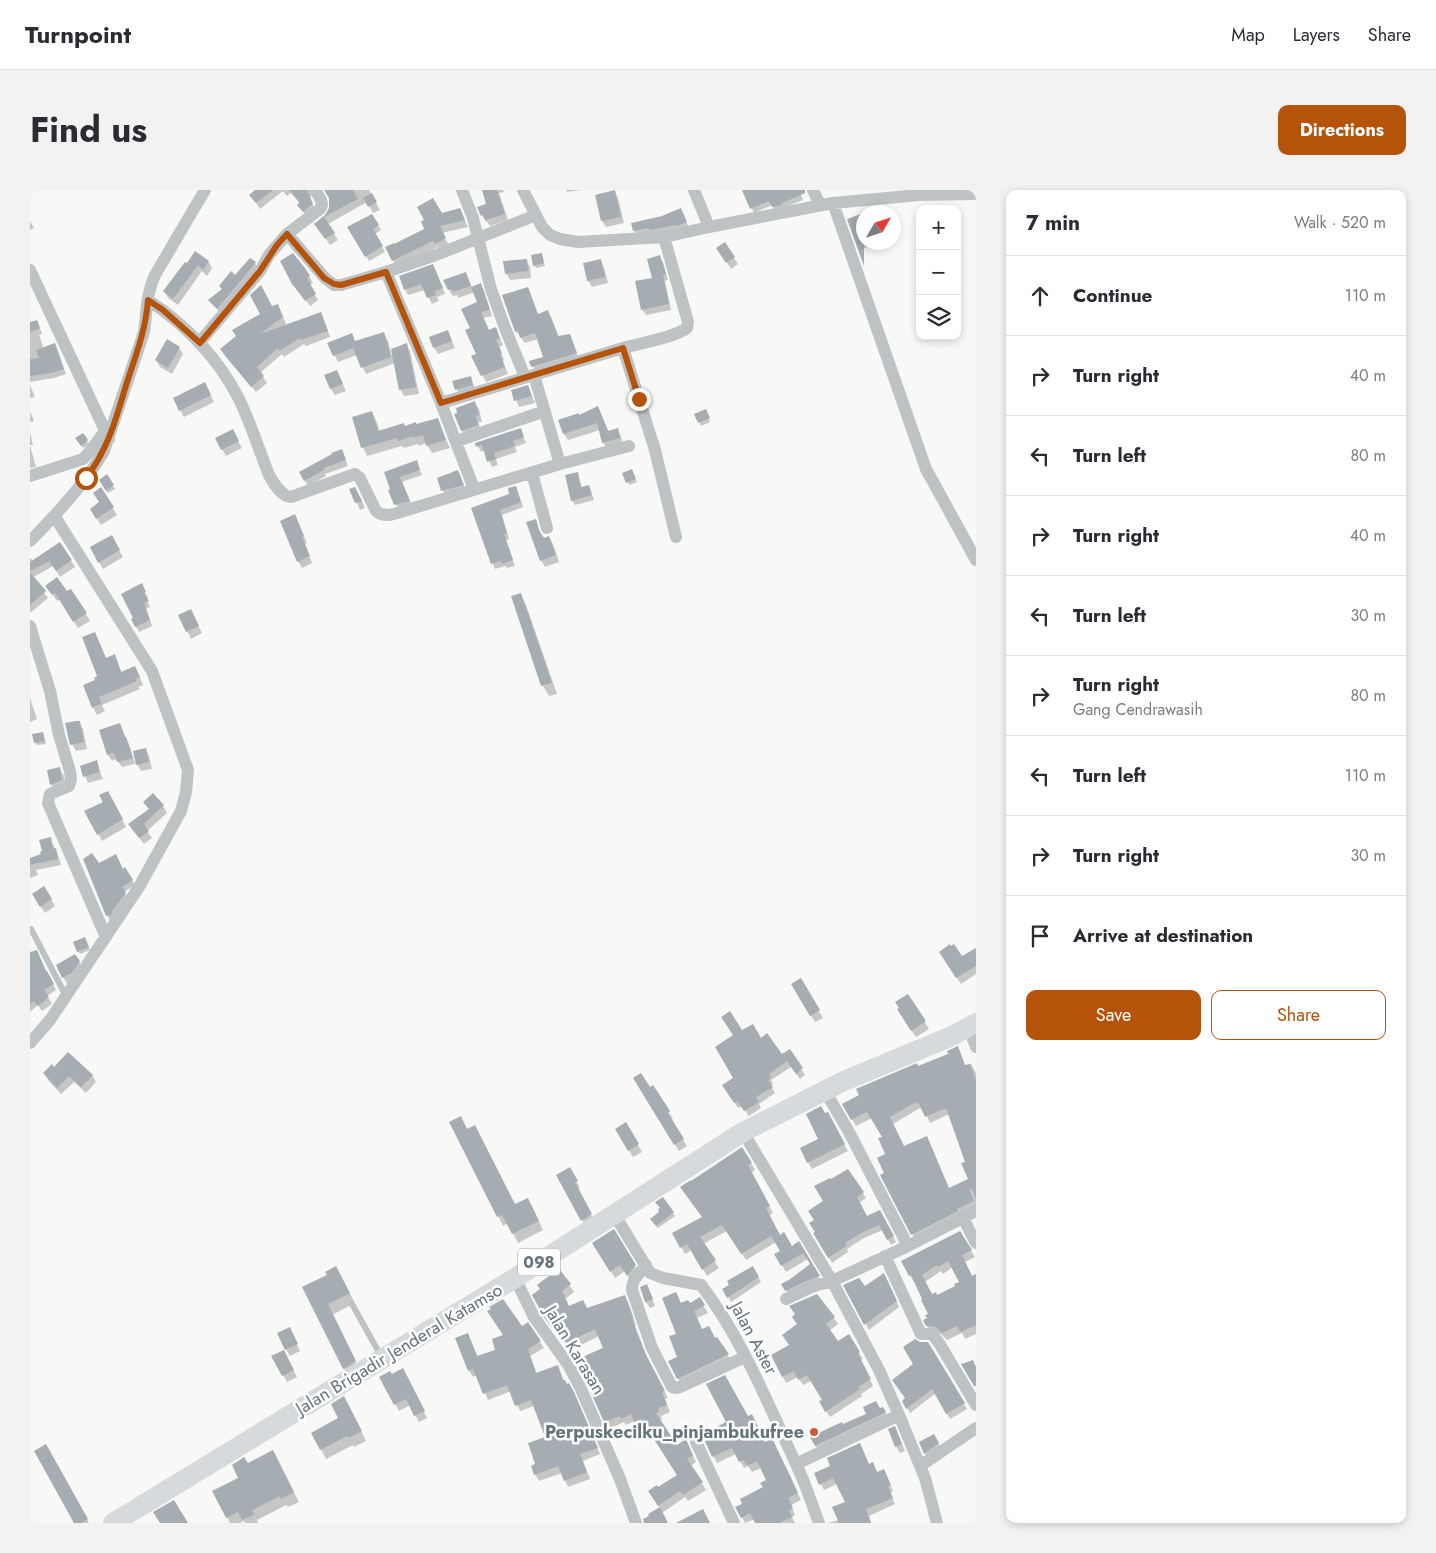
<!DOCTYPE html>
<html lang="en">
<head>
<meta charset="utf-8">
<style>
  body { margin:0; font-family:Jost,sans-serif; background:#f2f2f3; color:#2b2b33 }
  .controls { position:absolute; right:15px; top:15px; display:grid; overflow:hidden; border-radius:10px; box-shadow:0 2px 8px #0003 }
  .controls button { width:45px; height:45px; display:grid; place-items:center; padding:0; border:0; border-bottom:1px solid #e1e1e2; background:#fff; color:#2b2b33; font:25px sans-serif }
  .compass { position:absolute; left:826px; top:15px; width:45px; height:45px; border-radius:50%; background:#fff; box-shadow:0 2px 8px #0003; rotate:51deg }
  .stop { position:absolute; width:15px; height:15px; margin:-11px; border:4px solid #b45309; border-radius:50%; background:#fff }
  .stop.end { background:#b45309; border-color:#fff; box-shadow:0 1px 5px #0008 }
  .list { margin:0; padding:0; list-style:none }
  h2 { display:flex; justify-content:space-between; align-items:center; height:65px; margin:0; padding:0 20px; font-size:21px }
  h2 small { font-size:16px; font-weight:400; color:#7c7c81 }
  .list li { display:grid; grid-template-columns:32px 1fr auto; gap:15px; align-items:center; box-sizing:border-box; height:80px; padding:0 20px; border-top:1px solid #e1e1e2 }
  .list b { display:block; font-size:19px; white-space:nowrap }
  .list p { margin:0; font-size:16px; white-space:nowrap; color:#7c7c81 }
  .list em { font-size:16px; font-style:normal; color:#7c7c81 }
  .actions { display:flex; gap:10px; padding:15px 20px }
  .actions a { flex:1; padding:11px 0; border:1px solid #b45309; border-radius:10px; text-align:center; font-size:18px; color:#b45309 }
  .actions .main { background:#b45309; color:#fff }
  .icon { flex:none; width:28px; height:28px; fill:none; stroke:currentColor; stroke-width:2; stroke-linecap:round; stroke-linejoin:round }
  .map { position:relative; flex:none; width:946px; height:1333px; overflow:hidden; border-radius:10px }
  header { display:flex; align-items:center; gap:30px; box-sizing:border-box; height:70px; padding:0 25px; background:#fff; border-bottom:1px solid #e1e1e2 }
  header strong { font-size:24px }
  nav { display:flex; gap:28px; margin-inline-start:auto; font-size:18px }
  .intro { display:flex; align-items:center; justify-content:space-between; box-sizing:border-box; height:120px; padding:0 30px }
  h1 { margin:0; font-size:35px }
  .button { padding:12px 22px; border-radius:10px; background:#b45309; color:#fff; font-size:18px; font-weight:700 }
  main { display:flex; gap:30px; padding:0 30px }
  aside { flex:1; background:#fff; border-radius:10px; box-shadow:0 2px 8px #0003 }
  .map>svg:first-child { display:block }
  .shadow { fill:#0003; fill-rule:evenodd }
  .building { fill:#a5adb2; fill-rule:evenodd }
  .lines { fill:none; stroke-linecap:round; stroke-linejoin:round }
  .lane { stroke:#bdc2c5; stroke-width:6 }
  .street { stroke:#bdc2c5; stroke-width:12 }
  .primary { stroke:#d6dadd; stroke-width:20 }
  .route { stroke:#b45309; stroke-width:6 }
  .poi-dot { fill:#d0593d; stroke:#fff; stroke-width:2 }
  .labels { text-anchor:middle; stroke-width:5; stroke-linejoin:round; paint-order:stroke }
  .shield { fill:#fff; stroke:#949ea4; stroke-width:1 }
  .shield-label { font-size:16px; font-weight:bold; fill:#66747d }
  .street-label { font-size:18px; fill:#66747d; stroke:#fff }
  .poi-label { font-size:18px; font-weight:bold; fill:#66747d; stroke:#fff; text-anchor:end }
</style>
</head>
<body>
<header>
<strong>Turnpoint</strong>
<nav><a>Map</a><a>Layers</a><a>Share</a></nav>
</header>
<div class="intro"><h1>Find us</h1><a class="button">Directions</a></div>
<main>
<div class="map">
<svg width="946" height="1333" viewBox="0 0 946 1333">
  <rect width="100%" height="100%" fill="#f8f8f6"/>
  <!-- shadow -->
  <path class="shadow" d="M 227,0 L 286,0 L 281,3 L 281,12 L 286,21 L 277,28 L 269,15 L 270,14 L 261,3 L 257,6 L 253,1 L 230,19 L 221,5 Z
    M 295,0 L 339,0 L 350,20 L 343,23 L 337,12 L 298,34 L 308,50 L 300,55 L 286,34 L 298,24 L 301,14 L 300,7 Z
    M 453,0 L 473,0 L 474,2 L 469,3 L 478,30 L 460,36 L 457,32 L 456,32 L 452,25 L 458,15 Z
    M 536,0 L 552,0 L 537,2 Z
    M 717,0 L 769,0 L 773,10 L 745,21 L 742,15 L 724,23 L 714,2 Z
    M 584,1 L 588,8 L 594,33 L 576,37 L 572,31 Z
    M 430,20 L 438,37 L 412,43 L 419,55 L 410,60 L 408,57 L 367,77 L 356,58 L 364,56 L 396,39 L 396,31 Z
    M 653,25 L 659,38 L 607,46 L 604,40 Z
    M 342,26 L 351,40 L 345,44 L 355,62 L 339,71 L 319,38 Z
    M 0,31 L 4,38 L 0,40 Z
    M 834,52 L 846,52 L 847,54 L 832,59 Z
    M 688,58 L 704,68 L 708,74 L 701,79 Z
    M 512,65 L 515,76 L 506,78 L 504,75 Z
    M 629,66 L 633,72 L 638,90 L 635,91 L 641,120 L 616,125 L 612,119 L 624,89 Z
    M 496,70 L 500,77 L 501,88 L 480,90 L 476,83 Z
    M 251,71 L 274,78 L 283,93 L 279,95 L 288,110 L 280,116 L 269,101 L 267,101 Z
    M 570,71 L 574,77 L 578,93 L 562,97 L 558,90 Z
    M 179,72 L 182,78 L 177,86 L 172,81 L 148,115 L 138,108 L 134,101 L 157,75 Z
    M 225,73 L 228,79 L 191,124 L 180,110 L 192,100 L 190,96 Z
    M 406,82 L 415,104 L 407,107 L 409,111 L 402,114 L 395,100 L 378,105 L 375,99 Z
    M 436,84 L 442,98 L 451,95 L 454,101 L 462,126 L 453,128 L 459,141 L 465,138 L 473,155 L 469,157 L 474,170 L 473,171 L 478,184 L 456,192 L 443,167 L 447,165 L 441,139 L 449,113 L 445,102 L 428,108 L 427,105 L 423,106 L 419,100 Z
    M 498,98 L 508,125 L 521,127 L 529,147 L 542,151 L 549,169 L 506,182 L 501,172 L 514,167 L 508,149 L 495,153 L 486,141 Z
    M 241,118 L 251,122 L 256,134 L 251,138 L 294,130 L 300,147 L 276,156 L 274,154 L 254,167 L 252,164 L 230,183 L 237,193 L 226,202 L 195,166 L 191,159 Z
    M 7,131 L 12,144 L 9,145 L 14,159 L 25,154 L 36,184 L 24,188 L 0,192 L 0,133 Z
    M 418,142 L 425,158 L 408,164 L 404,157 Z
    M 354,144 L 358,151 L 362,166 L 376,155 L 380,161 L 389,204 L 374,206 L 370,199 L 365,173 L 336,184 L 327,165 L 308,172 L 299,154 L 325,153 Z
    M 149,158 L 153,164 L 142,184 L 130,177 L 126,170 Z
    M 307,181 L 316,201 L 305,205 L 301,199 Z
    M 441,188 L 446,202 L 430,207 L 424,192 Z
    M 0,195 L 5,207 L 0,208 Z
    M 498,197 L 505,213 L 489,217 L 486,210 Z
    M 178,200 L 184,212 L 154,227 L 150,220 Z
    M 445,213 L 449,219 L 452,232 L 448,232 L 452,242 L 436,247 L 432,241 Z
    M 0,221 L 4,231 L 0,232 Z
    M 341,222 L 346,230 L 350,242 L 386,235 L 407,230 L 420,258 L 402,263 L 396,253 L 389,256 L 388,254 L 374,258 L 372,256 L 337,266 L 333,257 Z
    M 677,223 L 680,232 L 671,236 L 666,224 Z
    M 571,225 L 579,242 L 587,240 L 591,246 L 593,255 L 577,259 L 573,252 L 570,240 L 538,250 L 534,244 L 549,226 Z
    M 490,239 L 496,253 L 485,257 L 487,262 L 466,269 L 468,275 L 462,277 L 455,260 L 451,262 L 447,254 Z
    M 202,241 L 212,258 L 196,266 L 186,249 Z
    M 0,242 L 3,255 L 0,255 L 6,277 L 0,278 Z
    M 53,245 L 59,254 L 53,258 L 47,249 Z
    M 314,266 L 318,276 L 295,284 L 296,286 L 278,296 L 271,283 Z
    M 386,272 L 392,285 L 372,292 L 382,316 L 369,320 L 359,301 L 361,300 L 355,283 Z
    M 601,281 L 607,292 L 599,295 L 598,292 Z
    M 428,282 L 436,301 L 416,307 L 408,289 Z
    M 547,284 L 552,298 L 559,296 L 564,310 L 545,315 L 542,310 Z
    M 77,286 L 85,299 L 78,303 L 70,290 Z
    M 486,297 L 493,317 L 472,325 L 479,349 L 476,350 L 485,376 L 477,378 L 475,376 L 465,379 L 442,319 L 481,304 Z
    M 71,299 L 87,325 L 71,335 L 61,319 L 70,313 Z
    M 321,300 L 329,305 L 335,318 L 330,320 Z
    M 265,326 L 277,353 L 275,354 L 282,373 L 272,378 L 268,371 Z
    M 505,330 L 513,350 L 519,348 L 523,354 L 529,372 L 515,377 L 511,370 Z
    M 81,347 L 93,367 L 73,379 L 61,358 Z
    M 30,353 L 45,377 L 30,387 L 23,376 L 0,389 L 0,369 L 1,368 L 3,371 Z
    M 8,394 L 18,408 L 0,423 L 0,401 Z
    M 111,395 L 118,408 L 116,409 L 120,417 L 116,419 L 122,436 L 109,442 L 102,429 L 104,428 Z
    M 41,400 L 60,431 L 48,438 L 30,409 L 27,411 L 21,403 L 37,403 Z
    M 490,404 L 496,415 L 527,504 L 519,506 L 513,496 L 482,407 Z
    M 150,426 L 164,427 L 172,443 L 161,449 Z
    M 84,466 L 92,483 L 109,485 L 113,495 L 108,497 L 110,499 L 72,515 L 75,521 L 67,525 L 63,517 L 66,490 L 69,487 L 76,469 Z
    M 0,508 L 7,529 L 0,532 Z
    M 49,533 L 53,539 L 57,559 L 46,561 L 42,554 Z
    M 89,534 L 99,554 L 105,574 L 92,577 L 86,569 L 82,571 L 78,565 L 71,541 Z
    M 13,543 L 16,554 L 7,555 L 5,552 Z
    M 116,560 L 119,566 L 122,579 L 111,581 L 107,574 Z
    M 66,572 L 73,589 L 58,593 L 51,576 Z
    M 30,579 L 34,586 L 35,597 L 25,601 L 22,595 L 19,581 Z
    M 123,605 L 133,616 L 137,623 L 117,641 L 122,648 L 114,654 L 104,641 L 120,620 L 115,612 Z
    M 82,609 L 96,637 L 72,651 L 56,621 Z
    M 20,648 L 28,665 L 31,675 L 6,680 L 8,685 L 0,688 L 0,669 L 12,664 Z
    M 54,670 L 68,675 L 93,680 L 95,679 L 105,695 L 94,702 L 98,708 L 80,731 Z
    M 21,709 L 25,716 L 15,723 L 7,711 Z
    M 56,752 L 60,760 L 50,764 L 48,761 Z
    M 946,759 L 946,784 L 931,794 L 914,769 L 932,768 Z
    M 0,764 L 17,782 L 26,800 L 17,806 L 22,814 L 12,821 L 8,815 L 0,822 Z
    M 45,765 L 53,779 L 37,794 L 27,776 Z
    M 770,790 L 793,828 L 785,832 L 763,795 Z
    M 878,805 L 899,839 L 886,847 L 872,826 Z
    M 712,842 L 731,849 L 752,866 L 759,861 L 775,885 L 770,889 L 761,877 L 741,890 L 743,894 L 741,896 L 745,903 L 729,914 L 731,918 L 719,926 L 712,916 L 708,918 L 694,895 L 705,888 Z
    M 927,858 L 936,877 L 941,874 L 946,883 L 946,1018 L 886,1051 L 852,986 L 856,984 L 857,965 L 853,947 L 842,928 L 826,936 L 814,915 L 888,877 L 920,865 ZM 890,918 L 892,920 L 894,919 L 900,933 L 919,924 L 937,972 L 939,990 L 919,999 L 874,958 L 863,934 Z
    M 15,884 L 62,885 L 66,892 L 56,903 L 44,892 L 31,904 L 18,890 Z
    M 604,888 L 620,899 L 623,897 L 643,929 L 641,930 L 657,956 L 649,961 Z
    M 797,923 L 818,961 L 782,979 L 771,959 L 790,949 L 795,925 Z
    M 421,932 L 437,940 L 485,1016 L 503,1019 L 513,1040 L 488,1053 L 478,1033 L 473,1036 Z
    M 596,934 L 612,962 L 603,967 L 586,940 Z
    M 712,958 L 725,980 L 721,983 L 743,1023 L 739,1026 L 750,1046 L 762,1057 L 768,1053 L 778,1069 L 756,1082 L 746,1065 L 751,1062 L 746,1052 L 716,1070 L 697,1041 L 673,1054 L 689,1078 L 677,1086 L 662,1060 L 655,1064 L 644,1043 L 673,1028 L 661,992 Z
    M 540,979 L 550,998 L 547,1000 L 565,1032 L 556,1037 L 528,985 Z
    M 818,980 L 836,1008 L 829,1013 L 837,1028 L 850,1022 L 866,1052 L 861,1055 L 853,1040 L 834,1048 L 817,1059 L 818,1062 L 802,1073 L 785,1044 L 786,1043 L 785,1030 L 794,1012 L 800,991 Z
    M 633,1009 L 645,1026 L 628,1038 L 623,1032 L 631,1022 Z
    M 583,1041 L 608,1082 L 601,1091 L 595,1081 L 585,1088 L 564,1053 Z
    M 930,1042 L 945,1067 L 935,1072 L 946,1094 L 946,1144 L 935,1149 L 932,1143 L 917,1150 L 911,1144 L 901,1143 L 897,1135 L 900,1124 L 885,1091 L 884,1092 L 880,1085 ZM 923,1077 L 931,1093 L 927,1097 L 907,1107 L 901,1106 L 895,1092 L 911,1081 L 913,1084 Z
    M 781,1075 L 792,1093 L 760,1107 L 753,1094 Z
    M 723,1078 L 731,1092 L 701,1112 L 694,1099 Z
    M 530,1082 L 544,1102 L 535,1109 L 539,1117 L 557,1119 L 595,1107 L 599,1114 L 606,1135 L 605,1136 L 618,1169 L 638,1208 L 635,1209 L 640,1222 L 631,1226 L 632,1229 L 629,1230 L 647,1257 L 659,1258 L 666,1272 L 661,1276 L 676,1300 L 658,1311 L 655,1307 L 632,1323 L 637,1333 L 615,1333 L 630,1318 L 624,1308 L 628,1299 L 648,1286 L 616,1236 L 609,1238 L 605,1231 L 596,1235 L 594,1232 L 579,1239 L 556,1188 L 561,1186 L 574,1159 L 569,1146 L 541,1160 L 534,1146 L 530,1149 L 517,1131 Z
    M 311,1087 L 325,1113 L 302,1125 L 330,1181 L 319,1188 L 273,1097 Z
    M 857,1090 L 869,1117 L 839,1140 L 815,1095 L 834,1098 Z
    M 612,1098 L 620,1103 L 625,1116 L 620,1118 L 616,1112 Z
    M 646,1104 L 651,1114 L 660,1114 L 669,1109 L 678,1123 L 667,1128 L 672,1141 L 685,1149 L 687,1148 L 702,1172 L 652,1196 L 639,1171 L 649,1167 Z
    M 787,1105 L 808,1134 L 799,1141 L 808,1153 L 818,1146 L 833,1169 L 831,1170 L 843,1196 L 831,1204 L 832,1206 L 800,1227 L 790,1212 L 793,1210 L 781,1191 L 773,1195 L 768,1187 L 756,1193 L 742,1165 L 760,1156 L 768,1135 Z
    M 497,1134 L 514,1158 L 500,1166 L 507,1184 L 527,1176 L 534,1191 L 547,1210 L 570,1264 L 553,1271 L 560,1289 L 538,1297 L 532,1283 L 509,1291 L 505,1284 L 516,1247 L 504,1216 L 490,1221 L 481,1201 L 458,1210 L 447,1185 L 443,1187 L 439,1180 L 426,1149 L 441,1151 L 448,1167 L 467,1160 Z
    M 263,1145 L 270,1161 L 260,1166 L 256,1159 Z
    M 890,1153 L 897,1153 L 937,1219 L 920,1229 L 906,1203 L 880,1223 L 873,1211 L 877,1209 Z
    M 253,1161 L 267,1187 L 257,1192 L 243,1167 Z
    M 361,1185 L 376,1186 L 397,1228 L 389,1232 L 380,1215 L 369,1221 L 351,1187 Z
    M 319,1217 L 336,1251 L 324,1257 L 323,1255 L 296,1269 L 283,1243 L 310,1229 Z
    M 853,1218 L 858,1227 L 788,1260 L 782,1248 Z
    M 717,1228 L 735,1253 L 745,1256 L 763,1291 L 762,1292 L 771,1310 L 761,1315 L 765,1325 L 762,1327 L 765,1333 L 726,1333 L 725,1329 L 715,1333 L 712,1327 L 734,1298 L 738,1291 L 731,1278 L 722,1282 L 718,1276 L 714,1278 L 706,1264 L 687,1273 L 676,1252 Z
    M 868,1244 L 875,1261 L 870,1263 L 866,1256 Z
    M 904,1245 L 912,1260 L 899,1270 L 895,1263 Z
    M 16,1256 L 59,1333 L 46,1333 Z
    M 248,1271 L 269,1312 L 258,1317 L 256,1315 L 227,1330 L 228,1333 L 215,1333 L 214,1331 L 210,1333 L 200,1333 L 184,1302 L 210,1288 L 217,1274 Z
    M 839,1275 L 848,1284 L 857,1287 L 863,1301 L 860,1303 L 865,1314 L 839,1326 L 841,1333 L 798,1333 L 809,1330 L 816,1312 L 807,1294 L 794,1300 L 786,1284 Z"/>
  <!-- building -->
  <path class="building" d="M 225,0 L 243,0 L 226,13 L 219,5 Z
    M 259,0 L 277,0 L 283,14 L 273,22 L 267,15 L 270,12 Z
    M 294,0 L 323,0 L 328,9 L 294,27 L 305,43 L 295,49 L 284,34 L 295,25 L 299,18 L 299,8 Z
    M 452,0 L 467,0 L 475,24 L 455,30 L 453,25 L 451,26 L 447,17 L 456,14 Z
    M 585,0 L 591,27 L 571,31 L 565,5 Z
    M 712,0 L 775,0 L 775,3 L 752,13 L 752,15 L 742,17 L 739,11 L 720,19 Z
    M 342,3 L 347,12 L 338,17 L 333,8 Z
    M 403,8 L 412,23 L 430,18 L 435,30 L 410,36 L 416,48 L 405,54 L 403,51 L 362,71 L 355,57 L 364,53 L 364,54 L 394,39 L 391,31 L 394,30 L 387,17 Z
    M 651,18 L 657,32 L 649,35 L 645,36 L 645,35 L 625,39 L 619,40 L 619,38 L 603,41 L 601,33 L 632,26 Z
    M 834,23 L 834,76 L 817,29 Z
    M 342,24 L 349,35 L 343,39 L 353,56 L 335,67 L 317,37 Z
    M 695,52 L 705,67 L 696,73 L 686,58 Z
    M 165,61 L 179,71 L 173,80 L 168,75 L 143,109 L 133,101 L 155,72 L 157,73 Z
    M 263,63 L 275,78 L 280,86 L 277,88 L 286,104 L 275,111 L 264,96 L 263,96 L 250,71 Z
    M 512,63 L 514,73 L 503,76 L 501,65 Z
    M 630,65 L 636,84 L 633,85 L 639,114 L 611,120 L 605,91 L 622,88 L 617,69 Z
    M 220,68 L 226,72 L 223,76 L 187,119 L 178,110 L 192,99 L 189,96 L 201,81 L 205,85 Z
    M 497,69 L 498,81 L 475,84 L 473,71 Z
    M 571,69 L 575,87 L 557,91 L 553,73 Z
    M 403,74 L 413,98 L 405,101 L 406,105 L 397,108 L 391,94 L 374,100 L 369,86 Z
    M 436,82 L 441,96 L 423,102 L 422,99 L 418,100 L 413,90 Z
    M 451,93 L 460,120 L 451,122 L 459,140 L 466,137 L 470,148 L 466,150 L 472,163 L 470,164 L 475,177 L 451,186 L 441,166 L 446,164 L 435,140 L 440,138 L 431,119 L 447,112 L 441,97 Z
    M 231,95 L 242,116 L 248,114 L 253,127 L 230,144 L 291,122 L 298,141 L 271,150 L 270,148 L 249,161 L 248,158 L 227,177 L 234,186 L 221,197 L 190,159 L 206,146 L 202,140 L 230,124 L 220,105 Z
    M 498,97 L 508,124 L 518,120 L 528,146 L 540,144 L 547,163 L 501,177 L 499,171 L 513,167 L 505,143 L 490,148 L 488,141 L 485,142 L 472,105 Z
    M 7,130 L 10,138 L 0,142 L 0,132 Z
    M 418,140 L 422,151 L 403,158 L 399,147 Z
    M 354,142 L 361,167 L 331,178 L 323,158 L 303,166 L 297,153 L 322,143 L 325,151 Z
    M 137,149 L 150,157 L 138,178 L 125,170 Z
    M 25,153 L 34,179 L 21,183 L 0,186 L 0,169 L 9,168 L 6,160 Z
    M 377,153 L 386,197 L 369,200 L 361,159 Z
    M 307,180 L 313,194 L 300,199 L 294,185 Z
    M 441,186 L 443,195 L 425,200 L 422,191 Z
    M 175,192 L 181,205 L 149,221 L 143,208 Z
    M 498,195 L 502,206 L 484,211 L 481,200 Z
    M 445,211 L 449,225 L 445,226 L 449,235 L 431,241 L 424,224 L 427,223 L 426,218 Z
    M 568,216 L 578,241 L 588,238 L 590,248 L 572,253 L 567,233 L 533,244 L 528,230 L 549,223 L 549,225 Z
    M 676,219 L 680,228 L 668,233 L 664,224 Z
    M 342,221 L 348,241 L 374,233 L 375,236 L 386,232 L 386,234 L 408,228 L 416,250 L 396,256 L 393,245 L 383,248 L 383,246 L 368,251 L 367,248 L 331,258 L 322,227 Z
    M 491,238 L 494,247 L 483,251 L 485,256 L 464,263 L 466,269 L 457,272 L 452,255 L 446,257 L 445,253 Z
    M 203,239 L 209,251 L 191,260 L 185,248 Z
    M 53,243 L 58,250 L 51,256 L 45,248 Z
    M 312,259 L 316,270 L 294,278 L 294,280 L 274,291 L 269,282 L 302,264 L 301,263 Z
    M 387,270 L 390,280 L 370,287 L 380,311 L 364,315 L 358,300 L 360,299 L 354,282 Z
    M 602,279 L 606,289 L 596,293 L 592,283 Z
    M 428,280 L 434,295 L 411,301 L 407,288 Z
    M 548,282 L 551,297 L 559,295 L 562,305 L 541,311 L 535,285 Z
    M 77,284 L 84,295 L 76,301 L 69,290 Z
    M 486,296 L 491,312 L 470,320 L 477,344 L 474,344 L 483,370 L 472,374 L 471,371 L 461,374 L 441,318 L 479,304 L 478,298 Z
    M 71,297 L 84,317 L 66,329 L 60,319 L 69,312 L 63,303 Z
    M 325,297 L 332,311 L 325,313 L 319,299 Z
    M 265,324 L 274,346 L 272,347 L 280,366 L 267,372 L 250,331 Z
    M 506,329 L 509,340 L 514,348 L 519,346 L 526,365 L 510,371 L 496,332 Z
    M 82,345 L 90,360 L 68,373 L 60,357 Z
    M 30,352 L 42,370 L 26,381 L 19,371 L 0,381 L 0,372 Z
    M 0,382 L 16,401 L 0,415 Z
    M 27,387 L 37,401 L 41,399 L 57,423 L 43,432 L 25,403 L 22,405 L 15,396 Z
    M 112,393 L 116,402 L 114,403 L 119,411 L 114,413 L 120,430 L 105,437 L 101,429 L 103,428 L 91,404 Z
    M 491,403 L 522,493 L 511,496 L 481,406 Z
    M 161,419 L 169,436 L 156,442 L 148,425 Z
    M 65,442 L 76,468 L 85,464 L 91,482 L 105,476 L 110,487 L 105,489 L 107,491 L 69,507 L 72,513 L 62,518 L 53,495 L 65,490 L 64,488 L 67,486 L 52,447 Z
    M 46,531 L 50,531 L 54,552 L 40,555 L 35,533 Z
    M 90,533 L 95,547 L 96,547 L 103,568 L 87,572 L 84,563 L 77,565 L 69,540 Z
    M 13,542 L 15,551 L 4,553 L 2,544 Z
    M 116,558 L 119,572 L 106,575 L 103,561 Z
    M 67,570 L 70,582 L 53,587 L 50,576 Z
    M 30,577 L 32,590 L 20,595 L 17,580 Z
    M 78,601 L 93,629 L 67,645 L 54,621 L 73,612 L 69,605 Z
    M 123,603 L 134,615 L 114,634 L 119,641 L 109,648 L 98,634 L 119,619 L 113,612 Z
    M 21,647 L 23,659 L 26,658 L 28,669 L 0,675 L 0,668 L 11,664 L 10,662 L 12,661 L 9,650 Z
    M 62,663 L 69,673 L 86,664 L 93,679 L 95,677 L 103,690 L 92,697 L 96,702 L 85,718 L 82,720 L 83,722 L 81,725 L 76,726 L 53,669 Z
    M 14,696 L 22,709 L 10,717 L 2,704 Z
    M 55,747 L 59,757 L 47,762 L 43,752 Z
    M 920,754 L 921,756 L 924,754 L 932,766 L 946,758 L 946,776 L 926,788 L 909,762 Z
    M 7,760 L 16,781 L 17,781 L 24,794 L 14,800 L 19,807 L 8,816 L 4,811 L 0,814 L 0,762 Z
    M 45,764 L 50,771 L 43,782 L 32,788 L 26,775 Z
    M 771,788 L 790,820 L 780,826 L 761,794 Z
    M 878,804 L 896,831 L 881,841 L 867,819 L 869,818 L 865,812 Z
    M 700,821 L 712,840 L 723,834 L 731,848 L 737,843 L 752,864 L 760,859 L 773,878 L 766,884 L 757,871 L 739,884 L 741,887 L 738,890 L 743,897 L 726,907 L 729,912 L 714,921 L 707,911 L 704,913 L 692,895 L 703,888 L 685,857 L 703,845 L 691,827 Z
    M 928,856 L 935,875 L 940,874 L 946,890 L 946,1009 L 942,999 L 939,1000 L 944,1011 L 927,1019 L 928,1021 L 881,1045 L 850,985 L 854,983 L 847,968 L 855,964 L 848,948 L 852,947 L 837,922 L 821,930 L 812,914 L 829,905 L 826,899 L 887,873 L 888,876 L 918,864 L 917,861 ZM 886,912 L 887,914 L 889,913 L 895,927 L 916,918 L 935,972 L 931,973 L 938,989 L 919,998 L 897,946 L 874,956 L 860,927 Z
    M 38,862 L 63,885 L 51,897 L 39,886 L 27,898 L 13,883 L 22,874 L 24,877 Z
    M 611,883 L 620,897 L 623,895 L 629,904 L 640,921 L 638,923 L 654,949 L 644,955 L 603,888 Z
    M 791,916 L 795,923 L 798,922 L 815,954 L 777,973 L 770,958 L 788,949 L 776,924 Z
    M 431,926 L 437,939 L 445,935 L 485,1014 L 498,1008 L 509,1031 L 482,1044 L 472,1025 L 467,1027 L 419,932 Z
    M 596,932 L 609,954 L 598,961 L 585,939 Z
    M 712,957 L 722,973 L 718,975 L 740,1016 L 736,1018 L 750,1045 L 754,1042 L 762,1056 L 769,1051 L 790,1086 L 778,1090 L 755,1101 L 751,1094 L 759,1090 L 780,1074 L 773,1063 L 751,1076 L 744,1064 L 750,1061 L 741,1046 L 711,1064 L 692,1035 L 670,1047 L 686,1070 L 672,1080 L 657,1054 L 650,1058 L 642,1043 L 672,1027 L 650,997 L 661,990 L 661,991 Z
    M 540,977 L 548,991 L 545,992 L 562,1024 L 551,1031 L 526,985 Z
    M 818,979 L 834,1002 L 827,1007 L 837,1026 L 850,1020 L 864,1046 L 857,1050 L 849,1035 L 831,1043 L 815,1053 L 816,1056 L 798,1068 L 783,1043 L 785,1042 L 779,1033 L 784,1030 L 778,1021 L 793,1011 L 784,996 L 800,988 L 801,989 Z
    M 633,1007 L 644,1022 L 626,1036 L 620,1029 L 629,1022 L 628,1019 L 630,1018 L 625,1012 Z
    M 584,1039 L 606,1075 L 597,1086 L 590,1075 L 580,1082 L 562,1053 Z
    M 930,1041 L 942,1060 L 932,1065 L 942,1086 L 946,1084 L 946,1135 L 930,1142 L 927,1136 L 912,1143 L 906,1137 L 896,1136 L 893,1130 L 897,1128 L 895,1125 L 898,1124 L 891,1110 L 892,1109 L 881,1085 L 879,1086 L 871,1071 ZM 918,1071 L 929,1092 L 924,1094 L 925,1096 L 907,1105 L 906,1102 L 902,1104 L 892,1085 L 907,1075 L 908,1077 Z
    M 306,1076 L 320,1103 L 298,1114 L 326,1171 L 313,1179 L 272,1097 L 297,1085 L 295,1082 Z
    M 723,1076 L 729,1087 L 697,1108 L 692,1099 L 699,1095 L 697,1091 Z
    M 530,1080 L 541,1094 L 532,1101 L 539,1116 L 553,1110 L 557,1118 L 595,1105 L 603,1128 L 602,1129 L 614,1161 L 635,1201 L 632,1202 L 637,1215 L 628,1218 L 629,1222 L 626,1223 L 647,1255 L 656,1249 L 663,1265 L 657,1269 L 673,1292 L 653,1305 L 650,1301 L 628,1316 L 618,1301 L 627,1295 L 628,1297 L 647,1285 L 611,1229 L 604,1232 L 601,1224 L 591,1229 L 590,1226 L 574,1232 L 554,1187 L 559,1186 L 552,1167 L 573,1158 L 565,1139 L 536,1153 L 529,1140 L 525,1142 L 511,1123 L 512,1123 L 502,1105 L 510,1099 L 507,1095 L 523,1083 L 524,1084 Z
    M 854,1083 L 867,1111 L 834,1135 L 813,1095 L 829,1088 L 835,1096 Z
    M 617,1094 L 623,1109 L 615,1112 L 610,1097 Z
    M 646,1102 L 651,1113 L 658,1110 L 660,1113 L 670,1107 L 675,1115 L 664,1121 L 672,1139 L 679,1136 L 685,1148 L 687,1147 L 699,1164 L 647,1189 L 638,1171 L 647,1167 L 639,1146 L 646,1144 L 632,1108 Z
    M 787,1104 L 805,1127 L 796,1134 L 808,1151 L 819,1144 L 830,1162 L 828,1164 L 841,1189 L 828,1197 L 830,1199 L 795,1222 L 789,1211 L 792,1210 L 777,1185 L 768,1190 L 764,1181 L 752,1187 L 741,1165 L 759,1155 L 752,1145 L 767,1134 L 762,1127 L 765,1124 L 759,1116 Z
    M 473,1109 L 492,1136 L 498,1132 L 511,1151 L 498,1159 L 506,1183 L 528,1175 L 533,1190 L 535,1190 L 537,1194 L 539,1193 L 544,1202 L 568,1258 L 550,1264 L 557,1282 L 534,1291 L 528,1276 L 504,1285 L 501,1276 L 505,1274 L 498,1253 L 515,1247 L 501,1210 L 485,1216 L 477,1195 L 453,1204 L 443,1179 L 438,1181 L 425,1148 L 438,1143 L 447,1166 L 465,1160 L 462,1149 L 473,1145 L 457,1121 L 461,1119 L 459,1117 Z
    M 260,1137 L 268,1154 L 255,1160 L 247,1143 Z
    M 885,1149 L 890,1152 L 898,1152 L 935,1213 L 916,1224 L 902,1199 L 876,1219 L 872,1211 L 875,1208 L 862,1190 L 883,1174 L 873,1157 Z
    M 254,1160 L 264,1180 L 252,1186 L 241,1166 Z
    M 943,1170 L 946,1177 L 946,1196 L 944,1196 L 931,1174 Z
    M 373,1178 L 395,1221 L 384,1226 L 376,1209 L 364,1215 L 349,1187 L 360,1181 L 362,1184 Z
    M 695,1185 L 718,1226 L 722,1224 L 735,1252 L 742,1248 L 768,1303 L 758,1308 L 763,1318 L 759,1320 L 762,1327 L 749,1333 L 725,1333 L 720,1323 L 711,1328 L 705,1317 L 712,1314 L 710,1309 L 733,1297 L 730,1293 L 736,1290 L 727,1271 L 717,1276 L 714,1270 L 709,1272 L 702,1258 L 682,1267 L 675,1251 L 680,1249 L 677,1242 L 696,1232 L 676,1194 Z
    M 314,1206 L 332,1241 L 318,1248 L 317,1246 L 290,1260 L 281,1243 L 308,1228 L 301,1214 Z
    M 846,1211 L 850,1218 L 853,1217 L 856,1222 L 785,1256 L 780,1247 L 812,1232 L 813,1234 L 836,1224 L 833,1217 Z
    M 865,1236 L 872,1254 L 865,1257 L 858,1239 Z
    M 904,1244 L 909,1253 L 894,1264 L 889,1252 Z
    M 830,1253 L 839,1274 L 843,1272 L 847,1282 L 854,1279 L 861,1295 L 858,1296 L 863,1308 L 836,1319 L 841,1333 L 809,1333 L 802,1317 L 815,1312 L 803,1288 L 789,1295 L 784,1283 L 800,1276 L 797,1268 Z
    M 16,1254 L 58,1329 L 51,1333 L 44,1333 L 4,1261 Z
    M 243,1260 L 264,1302 L 251,1309 L 250,1306 L 222,1320 L 225,1324 L 212,1330 L 208,1322 L 196,1328 L 182,1301 L 208,1288 L 202,1275 L 214,1267 L 218,1273 Z
    M 144,1310 L 158,1333 L 130,1333 L 123,1322 Z
    M 630,1317 L 638,1333 L 614,1333 L 613,1329 L 619,1326 L 618,1324 Z
    M 673,1319 L 680,1333 L 646,1333 Z"/>
  <g class="lines">
    <!-- lane -->
    <path class="lane" d="M 1,739 L 36,806
      M 322,1114 L 351,1166"/>
    <!-- street -->
    <path class="street" d="M 432,0 L 443,28 L 461,99 L 475,138 L 495,187
      M 493,0 L 512,37 L 520,45 L 530,49 L 548,52 L 634,47 L 679,37 L 803,13 L 889,5 L 946,4
      M 664,0 L 679,37
      M 783,0 L 790,15
      M 803,13 L 896,279 L 946,370
      M 257,44 L 290,19 L 292,15 L 291,10 L 285,0
      M 634,47 L 658,132 L 657,138 C 646,147 608,154 593,158 L 625,260 L 646,347
      M 0,80 L 79,249
      M 118,110 C 155,134 188,168 208,207 C 220,231 229,260 239,285 C 244,294 251,306 261,307 L 325,284 L 330,288 L 346,321 C 355,329 367,323 377,320 L 530,274 L 504,185
      M 169,153 L 230,81 L 239,65 L 257,44 L 295,88 L 304,95 L 311,95 L 356,82
      M 411,213 L 593,158
      M 427,251 L 515,221
      M 530,274 L 599,256
      M 502,283 L 517,338
      M 0,286 L 53,269 L 61,260 L 75,241
      M 444,299 L 411,213 L 356,82 L 406,65 L 506,25
      M 0,351 C 27,324 55,294 74,261 L 114,142 C 117,122 116,104 125,85 L 175,0
      M 0,436 L 20,501 L 29,545 L 40,581 L 41,589 L 39,596 L 20,604 L 18,613 L 76,747
      M 938,837 L 946,857
      M 0,853 L 20,830 L 109,697 L 151,621 L 156,602 L 158,580 L 122,481 L 25,327
      M 795,901 L 819,942 L 878,1056
      M 713,942 L 802,1091 L 849,1180 L 869,1225 L 895,1288 L 907,1333
      M 584,1024 L 620,1083 L 633,1088 L 671,1095 C 712,1148 738,1214 766,1274 L 774,1292 L 789,1333
      M 933,1028 L 946,1053
      M 855,1066 L 891,1144 L 902,1144 L 909,1153 L 946,1215
      M 616,1075 C 610,1083 601,1090 602,1100 L 622,1158 L 642,1197 L 645,1198 L 650,1197 L 715,1167
      M 485,1088 L 504,1127 L 539,1176 L 551,1199 L 590,1289 L 606,1333
      M 756,1109 L 781,1097 L 802,1091 L 878,1056 L 946,1021
      M 666,1252 L 704,1333
      M 766,1274 L 869,1225
      M 890,1276 L 946,1238"/>
    <!-- primary -->
    <path class="primary" d="M 83,1333 L 485,1088 L 713,942 L 814,891 L 922,846 L 946,833"/>
  </g>
  <g class="lines">
    <!-- route -->
    <path class="route" d="M 56,288 C 79,258 86,228 97,192 C 106,165 116,139 118,110 L 133,120 L 170,153 L 230,81 L 247,55 L 257,44 L 294,88 L 304,94 L 311,95 L 356,82 L 411,213 L 593,158 L 609,209"/>
  </g>
  <!-- markers -->
  <circle class="poi-dot" cx="784" cy="1242" r="5"/>
  <g class="labels">
    <!-- shield labels -->
    <rect class="shield" x="488" y="1058.5" width="42" height="27" rx="4"/>
    <g class="shield-label">
      <text x="509" y="1078">098</text>
    </g>
    <!-- street labels -->
    <g class="street-label">
      <text transform="translate(724 1148) rotate(62)" y="6">Jalan Aster</text>
      <text transform="translate(369 1159) rotate(-31)" y="6">Jalan Brigadir Jenderal Katamso</text>
      <text transform="translate(545 1160) rotate(59)" y="6">Jalan Karasan</text>
    </g>
    <!-- poi labels -->
    <g class="poi-label">
      <text x="774" y="1248">Perpuskecilku_pinjambukufree</text>
    </g>
  </g>
</svg>
<div class="controls">
<button>+</button>
<button>−</button>
<button><svg class="icon" aria-label="layers" viewBox="0 0 24 24"><path d="M12 4l9 5-9 5-9-5zM3 14l9 5 9-5"/></svg></button>
</div>
<svg class="compass" viewBox="-18 -18 36 36"><path d="M0-13l5 13h-10z" fill="#e53935"/><path d="M0 13l5-13h-10z" fill="#7c7c81"/></svg>
<div class="stop" style="left:56px;top:288px"></div>
<div class="stop end" style="left:609px;top:209px"></div>
</div>
<aside>
<h2>7 min<small>Walk · 520 m</small></h2>
<ul class="list">
<li><svg class="icon" aria-label="ahead" viewBox="0 0 24 24"><path d="M12 20V5M6 11l6-6 6 6"/></svg><div><b>Continue</b></div><em>110 m</em></li>
<li><svg class="icon" aria-label="right" viewBox="0 0 24 24"><path d="M7 20v-9h11M14 6l5 5-5 5"/></svg><div><b>Turn right</b></div><em>40 m</em></li>
<li><svg class="icon" aria-label="left" viewBox="0 0 24 24"><path d="M17 20v-9H6M10 6l-5 5 5 5"/></svg><div><b>Turn left</b></div><em>80 m</em></li>
<li><svg class="icon" aria-label="right" viewBox="0 0 24 24"><path d="M7 20v-9h11M14 6l5 5-5 5"/></svg><div><b>Turn right</b></div><em>40 m</em></li>
<li><svg class="icon" aria-label="left" viewBox="0 0 24 24"><path d="M17 20v-9H6M10 6l-5 5 5 5"/></svg><div><b>Turn left</b></div><em>30 m</em></li>
<li><svg class="icon" aria-label="right" viewBox="0 0 24 24"><path d="M7 20v-9h11M14 6l5 5-5 5"/></svg><div><b>Turn right</b><p>Gang Cendrawasih</p></div><em>80 m</em></li>
<li><svg class="icon" aria-label="left" viewBox="0 0 24 24"><path d="M17 20v-9H6M10 6l-5 5 5 5"/></svg><div><b>Turn left</b></div><em>110 m</em></li>
<li><svg class="icon" aria-label="right" viewBox="0 0 24 24"><path d="M7 20v-9h11M14 6l5 5-5 5"/></svg><div><b>Turn right</b></div><em>30 m</em></li>
<li><svg class="icon" aria-label="arrive" viewBox="0 0 24 24"><path d="M6 21V4h12l-3 4 3 4H6"/></svg><div><b>Arrive at destination</b></div></li>
</ul>
<div class="actions"><a class="main">Save</a><a>Share</a></div>
</aside>
</main>
</body>
</html>
